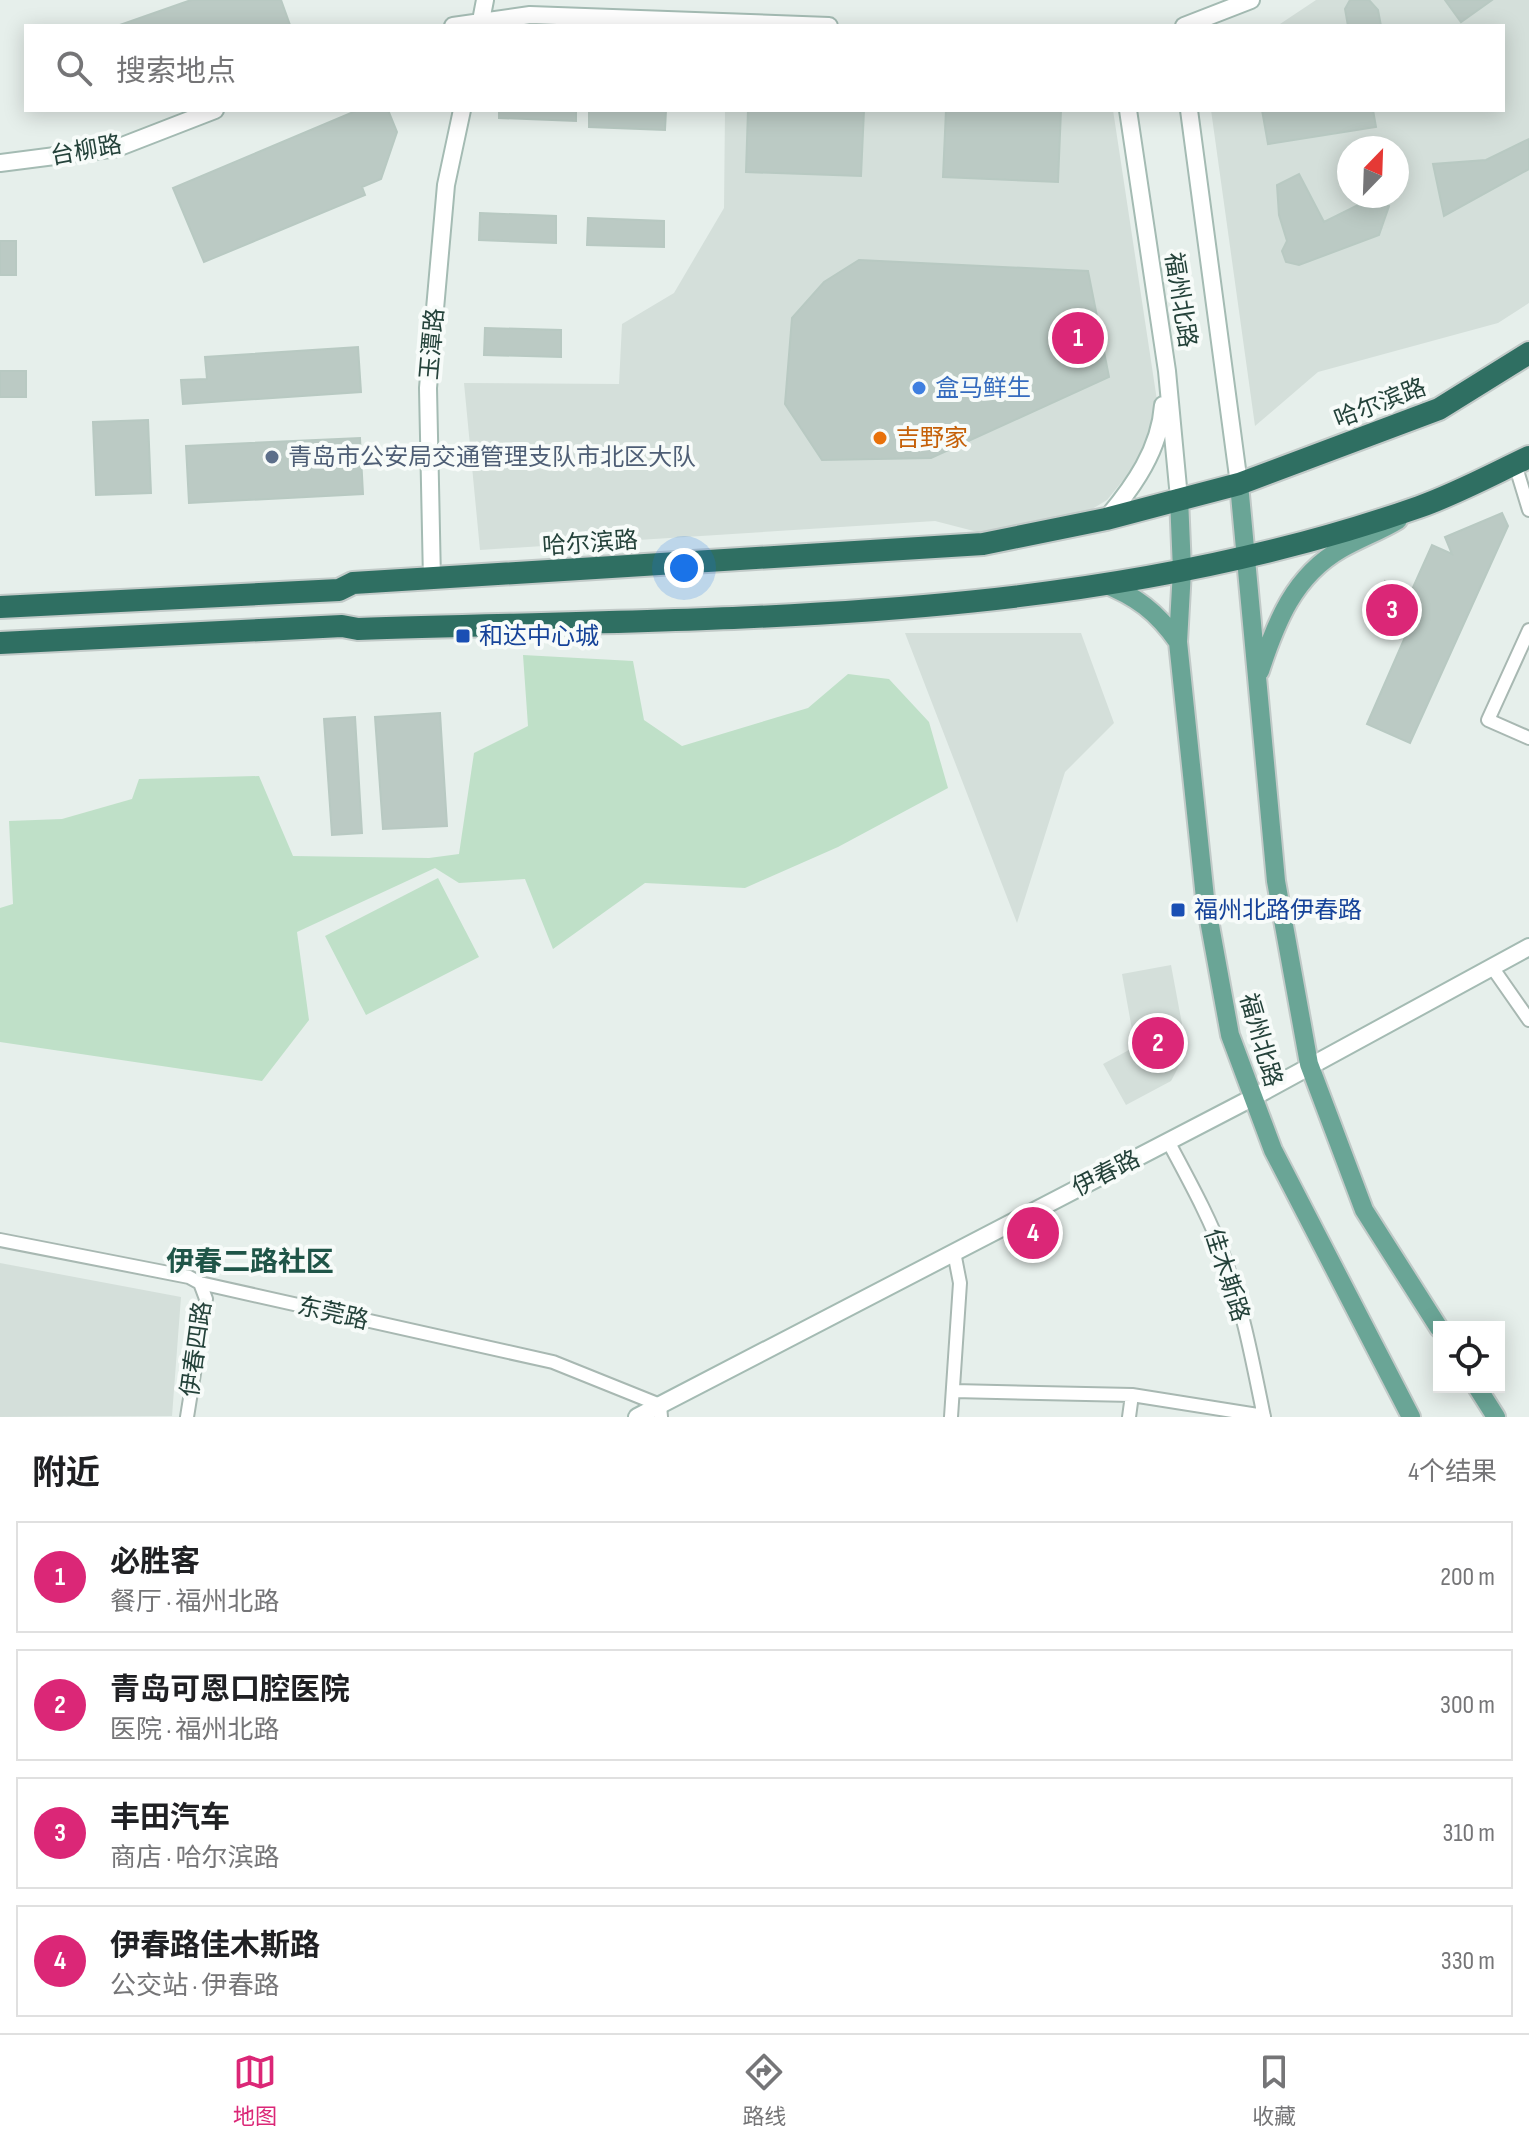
<!DOCTYPE html>
<html lang="zh">
<head>
<meta charset="utf-8">
<style>
  body { margin:0; font-family:"Sofia Sans Condensed","Noto Sans SC",sans-serif; background:#f6f6f6; color:#202124 }
  .controls { position:absolute; right:24px; bottom:24px; display:grid; overflow:hidden; border-radius:0px; box-shadow:0 4px 20px #0003 }
  .controls button { width:72px; height:72px; display:grid; place-items:center; padding:0; border:0; border-bottom:2px solid #e0e0e0; background:#fff; color:#202124; font:40px sans-serif }
  .compass { position:absolute; left:1337px; top:136px; width:72px; height:72px; border-radius:50%; background:#fff; box-shadow:0 4px 20px #0003; rotate:23deg }
  .you { position:absolute; left:684px; top:568px; width:28px; height:28px; margin:-20px; border:6px solid #fff; border-radius:50%; background:#1a73e8; box-shadow:0 0 0 12px #1a73e833 }
  .badge { display:grid; place-items:center; width:52px; height:52px; border-radius:50%; background:#db2777; color:#fff; font-size:26px; font-weight:700 }
  .pin { position:absolute; translate:-50% -50%; border:4px solid #fff; box-shadow:0 2px 8px #0006 }
  .list { margin:0; padding:0; list-style:none }
  h2 { display:flex; justify-content:space-between; align-items:center; height:104px; margin:0; padding:0 32px; font-size:34px }
  h2 small { font-size:26px; font-weight:400; color:#757577 }
  .list li { display:grid; grid-template-columns:52px 1fr auto; gap:24px; align-items:center; box-sizing:border-box; height:112px; margin:0 16px 16px; padding:0 16px; border:2px solid #e0e0e0; border-radius:0px }
  .list b { display:block; font-size:30px; white-space:nowrap }
  .list p { margin:0; font-size:26px; white-space:nowrap; color:#757577 }
  .list em { font-size:26px; font-style:normal; color:#757577 }
  .icon { flex:none; width:44px; height:44px; fill:none; stroke:currentColor; stroke-width:2; stroke-linecap:round; stroke-linejoin:round }
  .map { position:relative; flex:none; width:1529px; height:1417px; overflow:hidden }
  .search { position:absolute; background:#fff; box-shadow:0 4px 20px #0003; left:24px; right:24px; top:24px; height:88px; display:flex; align-items:center; gap:20px; box-sizing:border-box; padding:0 28px; border-radius:0px; color:#757577; font-size:30px }
  .sheet { height:616px; background:#fff }
  nav { display:flex; justify-content:space-around; align-items:center; box-sizing:border-box; height:112px; border-top:2px solid #e0e0e0; background:#fff; font-size:22px; color:#757577 }
  nav a { display:grid; justify-items:center; gap:4px }
  nav .on { color:#db2777 }
  .map>svg:first-child { display:block }
  .built { fill:#d4dfda; fill-rule:evenodd }
  .green { fill:#bfe0c8 }
  .building { fill:#bbcac4; stroke:#b8c9c2; stroke-width:2 }
  .lines { fill:none; stroke-linecap:round; stroke-linejoin:round }
  .street-casing { stroke:#a8b8b2; stroke-width:16 }
  .secondary-casing { stroke:#a4bbb3; stroke-width:20 }
  .primary-casing { stroke:#c2cac8; stroke-width:22 }
  .highway-casing { stroke:#c2cac8; stroke-width:26 }
  .street { stroke:#fff; stroke-width:12 }
  .secondary { stroke:#fff; stroke-width:16 }
  .primary { stroke:#6aa596; stroke-width:18 }
  .highway { stroke:#2f6f62; stroke-width:22 }
  .shop-dot { fill:#3f7fe0; stroke:#f7fbf9; stroke-width:3 }
  .food-dot { fill:#e8710a; stroke:#f7fbf9; stroke-width:3 }
  .service-dot { fill:#5c6f8a; stroke:#f7fbf9; stroke-width:3 }
  .transit-dot { fill:#1a4fb4; stroke:#f7fbf9; stroke-width:3 }
  .labels { text-anchor:middle; stroke-width:8; stroke-linejoin:round; paint-order:stroke }
  .street-label { font-size:24px; fill:#24423a; stroke:#f7fbf9 }
  .shop-label { font-size:24px; fill:#366cbe; stroke:#f7fbf9; text-anchor:start }
  .food-label { font-size:24px; fill:#c56008; stroke:#f7fbf9; text-anchor:start }
  .service-label { font-size:24px; fill:#4e5e75; stroke:#f7fbf9; text-anchor:start }
  .transit-label { font-size:24px; fill:#164399; stroke:#f7fbf9; text-anchor:start }
  .quarter-label { font-size:28px; font-weight:bold; fill:#1f5548; stroke:#f7fbf9 }
</style>
</head>
<body>
<div class="map">
<svg width="1529" height="1417" viewBox="0 0 1529 1417">
  <rect width="100%" height="100%" fill="#e6efeb"/>
  <!-- built -->
  <path class="built" d="M 1316,0 L 1529,0 L 1529,303 L 1498,323 L 1318,372 L 1255,426 L 1211,110 L 1503,110 L 1503,26 L 1277,26 ZM 1349,148 L 1397,148 L 1397,196 L 1349,196 Z
    M 725,110 L 1113,110 L 1158,407 L 1143,456 L 1107,500 L 1074,520 L 997,537 L 935,521 L 480,550 L 464,383 L 619,384 L 622,324 L 674,293 L 724,208 Z
    M 905,633 L 1081,633 L 1114,723 L 1065,772 L 1017,923 Z
    M 1171,965 L 1187,1051 L 1171,1081 L 1126,1105 L 1103,1064 L 1129,1050 L 1133,1035 L 1122,974 Z
    M 0,1263 L 181,1297 L 172,1416 L 0,1417 Z"/>
  <!-- green -->
  <path class="green" d="M 523,655 L 633,661 L 644,720 L 682,746 L 808,708 L 848,674 L 889,679 L 929,722 L 948,788 L 838,847 L 745,888 L 645,883 L 553,949 L 525,879 L 459,883 L 435,868 L 297,932 L 309,1020 L 262,1081 L 0,1042 L 0,908 L 13,904 L 9,821 L 62,819 L 132,799 L 139,779 L 259,776 L 293,856 L 429,858 L 459,854 L 474,753 L 528,726 Z
    M 438,878 L 479,957 L 366,1015 L 325,936 Z"/>
  <!-- building -->
  <path class="building" d="M 191,0 L 281,0 L 290,25 L 117,26 Z
    M 1350,0 L 1369,0 L 1378,10 L 1381,26 L 1348,26 L 1345,9 Z
    M 1445,0 L 1492,0 L 1461,22 Z
    M 358,110 L 388,110 L 397,132 L 381,179 L 362,187 L 365,195 L 204,262 L 173,188 Z
    M 499,110 L 576,110 L 576,121 L 499,118 Z
    M 589,110 L 666,110 L 665,130 L 589,127 Z
    M 748,110 L 864,110 L 861,176 L 746,172 Z
    M 946,110 L 1061,110 L 1058,182 L 943,177 Z
    M 1262,110 L 1373,110 L 1376,127 L 1268,144 Z
    M 1529,139 L 1529,169 L 1444,216 L 1433,164 L 1486,160 Z
    M 1299,174 L 1324,222 L 1370,199 L 1389,206 L 1379,235 L 1299,265 L 1286,262 L 1282,251 L 1287,241 L 1279,215 L 1277,185 Z
    M 480,213 L 556,216 L 556,243 L 479,240 Z
    M 588,218 L 664,221 L 664,247 L 587,245 Z
    M 0,241 L 16,241 L 16,275 L 0,275 Z
    M 859,260 L 1088,271 L 1109,377 L 931,458 L 822,460 L 785,404 L 792,318 L 824,282 Z
    M 485,328 L 561,330 L 561,357 L 484,355 Z
    M 358,347 L 361,392 L 183,404 L 181,380 L 207,379 L 205,357 Z
    M 0,371 L 26,371 L 26,397 L 0,397 Z
    M 148,420 L 151,493 L 96,495 L 93,422 Z
    M 360,438 L 363,494 L 189,503 L 186,446 Z
    M 1502,513 L 1508,526 L 1410,743 L 1367,724 L 1406,635 L 1368,618 L 1385,581 L 1411,592 L 1432,545 L 1452,554 L 1445,537 Z
    M 440,713 L 447,826 L 383,829 L 375,717 Z
    M 355,717 L 362,833 L 332,835 L 324,719 Z"/>
  <g class="lines">
    <defs>
      <path id="street" d="M 1515,464 L 1529,510
        M 1529,630 L 1488,720 L 1529,738
        M 1492,967 L 1529,1020
        M 1168,1141 C 1188,1179 1209,1216 1224,1257 C 1243,1309 1253,1363 1264,1417
        M 0,1240 L 189,1277 L 200,1283 L 553,1362 L 660,1405 L 661,1417
        M 954,1391 L 1132,1395 L 1264,1416
        M 187,1417 L 206,1299 L 200,1283
        M 951,1417 L 960,1283 L 954,1252
        M 1129,1417 L 1132,1395"/>
      <path id="secondary" d="M 453,26 L 530,15 L 829,26
        M 480,26 L 485,0
        M 1184,26 L 1251,0
        M 1128,110 L 1167,371 L 1179,498
        M 1189,110 L 1239,484
        M 0,163 L 117,148 L 215,110
        M 1106,519 C 1134,486 1160,449 1163,405
        M 432,580 L 428,388 L 446,185 L 462,110
        M 637,1417 L 1252,1098 L 1529,947"/>
      <path id="primary" d="M 1239,484 L 1276,881 L 1309,1064 L 1364,1210 L 1439,1328
        M 1179,498 L 1182,570 L 1178,642 L 1205,898 L 1230,1035 L 1273,1150 L 1411,1417
        M 1102,583 C 1136,596 1157,612 1178,642
        M 1260,671 C 1276,622 1294,576 1341,549 C 1360,538 1380,531 1398,520
        M 1477,1387 L 1496,1417"/>
      <path id="highway" d="M 0,607 L 339,590 L 353,583 L 983,544 L 1106,519 L 1239,484 L 1439,409 L 1529,353
        M 0,643 L 342,626 L 358,629 C 713,617 1079,627 1419,507 C 1456,494 1493,474 1529,457"/>
    </defs>
    <!-- street casing -->
    <use href="#street" class="street-casing"/>
    <!-- secondary casing -->
    <use href="#secondary" class="secondary-casing"/>
    <!-- primary casing -->
    <use href="#primary" class="primary-casing"/>
    <!-- highway casing -->
    <use href="#highway" class="highway-casing"/>
    <!-- street -->
    <use href="#street" class="street"/>
    <!-- secondary -->
    <use href="#secondary" class="secondary"/>
    <!-- primary -->
    <use href="#primary" class="primary"/>
    <!-- highway -->
    <use href="#highway" class="highway"/>
  </g>
  <!-- markers -->
  <circle class="shop-dot" cx="919" cy="388" r="8"/>
  <circle class="food-dot" cx="880" cy="438" r="8"/>
  <circle class="service-dot" cx="272" cy="457" r="8"/>
  <g class="transit-dot">
    <rect x="455" y="628" width="16" height="16" rx="4"/>
    <rect x="1170" y="902" width="16" height="16" rx="4"/>
  </g>
  <g class="labels">
    <!-- street labels -->
    <g class="street-label">
      <text transform="translate(86 150) rotate(-10)" y="8">台柳路</text>
      <text transform="translate(1181 300) rotate(81)" y="8">福州北路</text>
      <text transform="translate(432 344) rotate(-85)" y="8">玉潭路</text>
      <text transform="translate(1380 403) rotate(-21)" y="8">哈尔滨路</text>
      <text transform="translate(590 543) rotate(-4)" y="8">哈尔滨路</text>
      <text transform="translate(1261 1040) rotate(74)" y="8">福州北路</text>
      <text transform="translate(1106 1173) rotate(-27)" y="8">伊春路</text>
      <text transform="translate(1227 1275) rotate(72)" y="8">佳木斯路</text>
      <text transform="translate(333 1313) rotate(13)" y="8">东莞路</text>
      <text transform="translate(196 1349) rotate(-82)" y="8">伊春四路</text>
    </g>
    <!-- shop labels -->
    <g class="shop-label">
      <text x="935" y="396">盒马鲜生</text>
    </g>
    <!-- food labels -->
    <g class="food-label">
      <text x="896" y="446">吉野家</text>
    </g>
    <!-- service labels -->
    <g class="service-label">
      <text x="288" y="465">青岛市公安局交通管理支队市北区大队</text>
    </g>
    <!-- transit labels -->
    <g class="transit-label">
      <text x="479" y="644">和达中心城</text>
      <text x="1194" y="918">福州北路伊春路</text>
    </g>
    <!-- quarter labels -->
    <g class="quarter-label">
      <text x="250" y="1271">伊春二路社区</text>
    </g>
  </g>
</svg>
<div class="controls">
<button><svg class="icon" aria-label="locate" viewBox="0 0 24 24"><circle cx="12" cy="12" r="6"/><path d="M12 2v4M12 18v4M2 12h4M18 12h4"/></svg></button>
</div>
<svg class="compass" viewBox="-18 -18 36 36"><path d="M0-13l5 13h-10z" fill="#e53935"/><path d="M0 13l5-13h-10z" fill="#757577"/></svg>
<div class="you"></div>
<div class="pin badge" style="left:1078px;top:338px">1</div>
<div class="pin badge" style="left:1158px;top:1043px">2</div>
<div class="pin badge" style="left:1392px;top:610px">3</div>
<div class="pin badge" style="left:1033px;top:1233px">4</div>
<div class="search"><svg class="icon" aria-label="search" viewBox="0 0 24 24"><circle cx="10" cy="10" r="6"/><path d="M15 15l6 6"/></svg>搜索地点</div>
</div>
<section class="sheet">
<h2>附近<small>4个结果</small></h2>
<ul class="list">
<li><span class="badge">1</span><div><b>必胜客</b><p>餐厅 · 福州北路</p></div><em>200 m</em></li>
<li><span class="badge">2</span><div><b>青岛可恩口腔医院</b><p>医院 · 福州北路</p></div><em>300 m</em></li>
<li><span class="badge">3</span><div><b>丰田汽车</b><p>商店 · 哈尔滨路</p></div><em>310 m</em></li>
<li><span class="badge">4</span><div><b>伊春路佳木斯路</b><p>公交站 · 伊春路</p></div><em>330 m</em></li>
</ul>
</section>
<nav>
<a class="on"><svg class="icon" aria-label="map" viewBox="0 0 24 24"><path d="M3 6l6-2 6 2 6-2v14l-6 2-6-2-6 2zM9 4v14M15 6v14"/></svg>地图</a>
<a><svg class="icon" aria-label="directions" viewBox="0 0 24 24"><path d="M12 3l9 9-9 9-9-9zM9 14v-3h6M13 9l2 2-2 2"/></svg>路线</a>
<a><svg class="icon" aria-label="saved" viewBox="0 0 24 24"><path d="M7 4h10v16l-5-4-5 4z"/></svg>收藏</a>
</nav>
</body>
</html>
